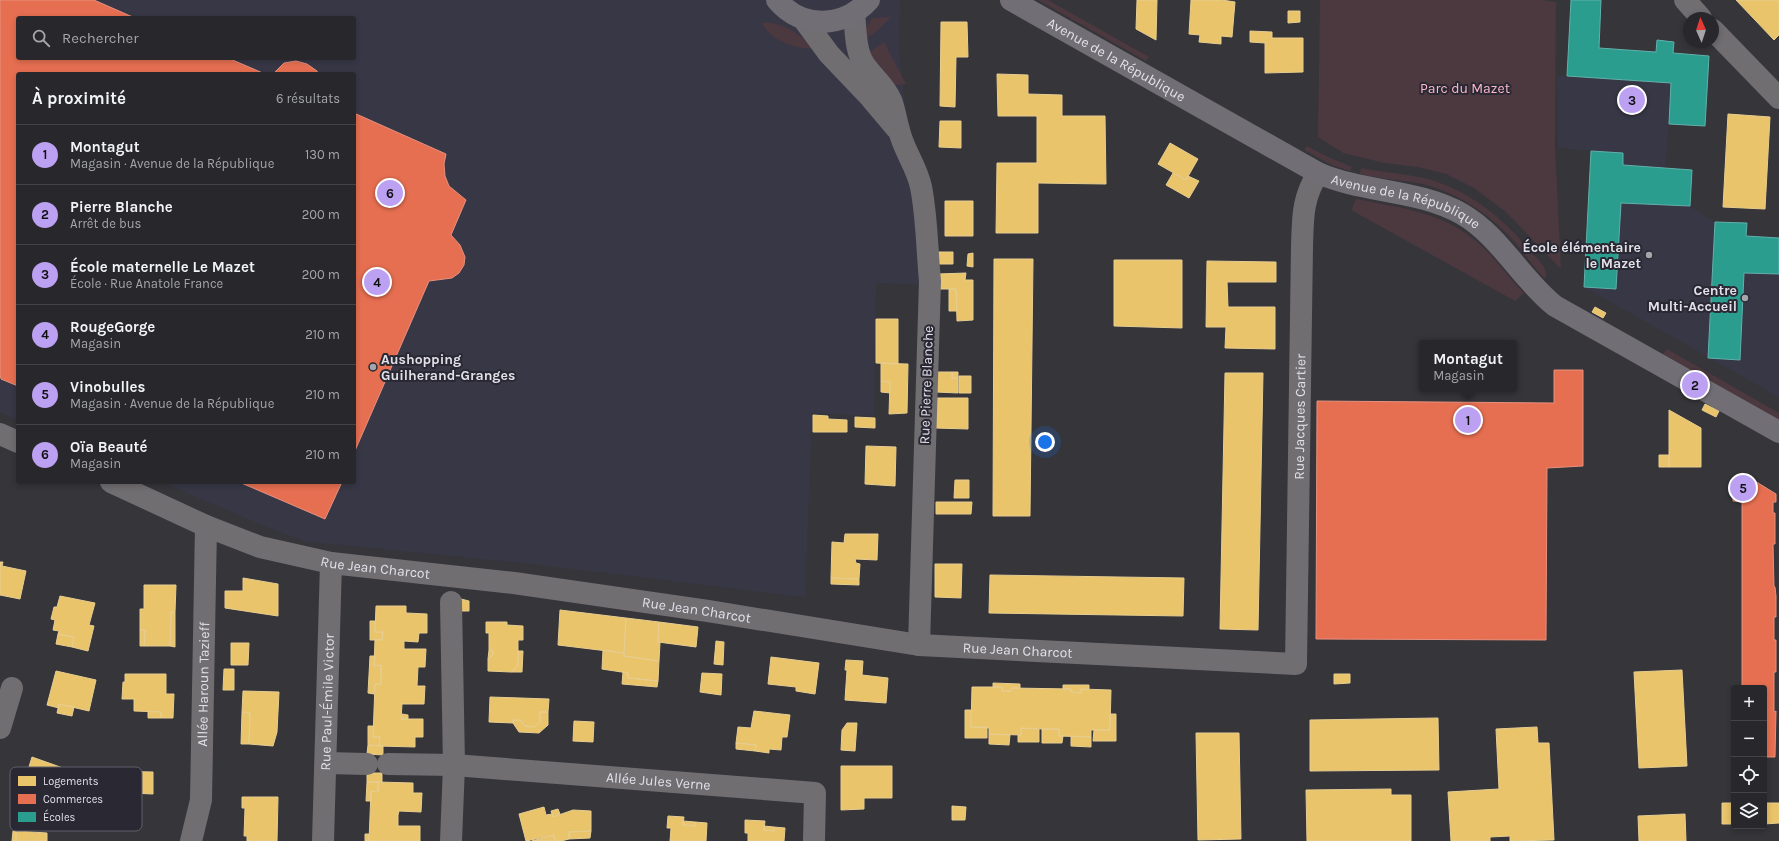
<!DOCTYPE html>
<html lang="fr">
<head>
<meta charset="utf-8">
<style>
  body { margin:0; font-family:Karla,sans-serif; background:#343438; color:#f1f3f6 }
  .controls { position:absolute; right:12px; bottom:12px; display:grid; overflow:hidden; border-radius:4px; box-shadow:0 2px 6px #0003 }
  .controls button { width:36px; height:36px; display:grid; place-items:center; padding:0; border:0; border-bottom:1px solid #444448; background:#28282c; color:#f1f3f6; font:20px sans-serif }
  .compass { position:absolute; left:1683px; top:12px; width:36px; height:36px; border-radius:50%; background:#28282c; box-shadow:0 2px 6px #0003; rotate:357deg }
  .you { position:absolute; left:1045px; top:442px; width:14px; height:14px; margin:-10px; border:3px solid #fff; border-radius:50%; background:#1a73e8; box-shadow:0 0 0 6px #1a73e833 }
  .badge { display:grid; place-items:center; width:26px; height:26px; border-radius:50%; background:#bca0f2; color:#111; font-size:13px; font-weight:700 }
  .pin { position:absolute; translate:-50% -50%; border:2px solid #fff; box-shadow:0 1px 4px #0006 }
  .popup { position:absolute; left:1419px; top:340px; width:98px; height:52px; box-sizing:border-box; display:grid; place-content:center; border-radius:4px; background:#28282c; filter:drop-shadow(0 1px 3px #0005); font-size:13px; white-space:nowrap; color:#a5a6a9 }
  .popup b { font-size:15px; color:#f1f3f6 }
  .popup::after { content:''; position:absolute; left:50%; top:100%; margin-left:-8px; border:8px solid transparent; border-top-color:#28282c }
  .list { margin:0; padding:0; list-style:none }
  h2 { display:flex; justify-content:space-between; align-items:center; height:52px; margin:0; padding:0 16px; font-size:17px }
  h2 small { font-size:13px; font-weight:400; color:#a5a6a9 }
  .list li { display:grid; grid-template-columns:26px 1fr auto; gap:12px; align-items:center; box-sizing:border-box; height:60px; padding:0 16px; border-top:1px solid #444448 }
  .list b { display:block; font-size:15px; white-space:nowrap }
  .list p { margin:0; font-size:13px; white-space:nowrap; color:#a5a6a9 }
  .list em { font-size:13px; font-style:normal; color:#a5a6a9 }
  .icon { flex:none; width:22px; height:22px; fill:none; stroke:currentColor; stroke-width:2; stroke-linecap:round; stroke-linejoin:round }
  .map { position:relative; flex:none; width:1779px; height:841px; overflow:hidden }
  .search { position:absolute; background:#28282c; box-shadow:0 2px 6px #0003; left:16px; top:16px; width:340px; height:44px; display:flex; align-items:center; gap:10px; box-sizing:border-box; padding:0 14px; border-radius:4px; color:#a5a6a9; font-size:15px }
  .panel { position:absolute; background:#28282c; box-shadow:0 2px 6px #0003; left:16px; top:72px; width:340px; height:412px; border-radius:4px }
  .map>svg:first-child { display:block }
  .built { fill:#383746; fill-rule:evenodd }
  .green { fill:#4c383f }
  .homes { fill:#e9c46a; stroke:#e7cd90 }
  .shops { fill:#e76f51; stroke:#e6917f }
  .schools { fill:#2a9d8f; stroke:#61b1aa }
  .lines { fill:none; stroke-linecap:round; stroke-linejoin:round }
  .street { stroke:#716e72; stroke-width:22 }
  .primary { stroke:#716f75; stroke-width:22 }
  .poi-dot { fill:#a5a5ac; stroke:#292833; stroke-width:1.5 }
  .labels { text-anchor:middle; stroke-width:4; stroke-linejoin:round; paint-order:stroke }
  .street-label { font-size:14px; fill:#e2e1e9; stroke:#292833 }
  .park-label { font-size:14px; fill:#fdb8cb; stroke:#292833 }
  .poi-label { font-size:14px; font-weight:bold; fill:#e2e1e9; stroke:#292833; text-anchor:end }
  .key { fill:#292833; stroke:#60606a; stroke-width:1 }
  .key-label { font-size:11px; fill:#e2e1e9 }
</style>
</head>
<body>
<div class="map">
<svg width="1779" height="841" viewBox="0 0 1779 841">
  <rect width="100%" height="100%" fill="#35353a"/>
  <!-- built -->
  <path class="built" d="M 0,0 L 900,0 L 899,47 L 923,285 L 876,283 L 874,416 L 812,413 L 805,597 L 523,563 L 304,541 L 257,523 L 162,482 L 354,482 L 354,74 L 18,74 L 18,420 L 0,412 ZM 18,18 L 354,18 L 354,58 L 18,58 Z
    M 1571,0 L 1601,0 L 1599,48 L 1656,52 L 1657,40 L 1674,42 L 1673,53 L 1709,56 L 1705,126 L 1669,124 L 1665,168 L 1692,170 L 1690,206 L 1715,222 L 1747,223 L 1746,236 L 1779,238 L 1779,397 L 1584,287 L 1591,151 L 1558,148 L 1557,76 L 1567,76 Z"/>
  <!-- green -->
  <path class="green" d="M 1038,0 L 1048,0 L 1149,57 L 1146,61 Z
    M 1320,0 L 1542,0 L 1556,2 L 1555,146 L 1561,269 L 1506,212 L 1474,188 L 1446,174 L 1418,167 L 1384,163 L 1343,153 L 1318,137 Z
    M 891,17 L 878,30 L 863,41 L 866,28 L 872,18 Z
    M 762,23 C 781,21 801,34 812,48 C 796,50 769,39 762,23 Z
    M 884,42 L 906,84 L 894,85 L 882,68 L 868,53 Z
    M 1307,146 L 1326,156 L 1352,167 L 1350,171 L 1332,165 L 1304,150 Z
    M 1361,168 C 1380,172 1400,173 1419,177 C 1463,186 1501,215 1529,250 C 1535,257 1548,267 1546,277 L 1544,278 C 1533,266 1524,253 1513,240 C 1490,214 1457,193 1423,184 C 1402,180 1380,179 1360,174 Z
    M 1356,199 C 1406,209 1447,212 1485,249 C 1499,263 1510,279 1524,293 L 1515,301 L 1351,210 Z
    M 1667,349 L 1779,413 L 1779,420 L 1663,354 Z"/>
  <!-- homes -->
  <path class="homes" d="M 1137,0 L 1157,0 L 1156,40 L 1136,29 Z
    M 1191,0 L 1222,0 L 1235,2 L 1232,37 L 1221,36 L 1221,44 L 1199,42 L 1200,35 L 1189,34 Z
    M 1736,0 L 1779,0 L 1779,35 L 1774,40 Z
    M 1288,11 L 1300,11 L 1300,22 L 1288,23 Z
    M 941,22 L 967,22 L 968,57 L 956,57 L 955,107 L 940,106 Z
    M 1250,31 L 1272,32 L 1272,38 L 1303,38 L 1303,72 L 1265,73 L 1265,43 L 1250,42 Z
    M 997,74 L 1028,75 L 1028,94 L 1062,95 L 1062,116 L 1105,116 L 1106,184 L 1038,183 L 1038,233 L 996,233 L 997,163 L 1037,163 L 1037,116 L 998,116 Z
    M 1728,114 L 1770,117 L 1765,209 L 1723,207 Z
    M 940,121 L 961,121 L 961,148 L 939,147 Z
    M 1170,143 L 1198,159 L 1186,180 L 1158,164 Z
    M 1173,173 L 1186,180 L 1188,176 L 1199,181 L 1189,198 L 1166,185 Z
    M 945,201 L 973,201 L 973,236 L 945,236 Z
    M 938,252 L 953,252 L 953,264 L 938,264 Z
    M 973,253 L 973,267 L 967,266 L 968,254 Z
    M 994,259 L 1033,259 L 1030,516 L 993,516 Z
    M 1114,260 L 1182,260 L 1182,328 L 1114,326 Z
    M 1207,261 L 1276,262 L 1276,282 L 1227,282 L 1228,307 L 1275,307 L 1275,349 L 1225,348 L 1226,327 L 1206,327 Z
    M 966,273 L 965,280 L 973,280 L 973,320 L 957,321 L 956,289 L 937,289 L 938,274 Z
    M 949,289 L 956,289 L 957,311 L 949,311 Z
    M 1595,307 L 1606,313 L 1603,318 L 1592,312 Z
    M 876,319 L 898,319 L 898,364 L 876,363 Z
    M 881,363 L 908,364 L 907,413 L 889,414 L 890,382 L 881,381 Z
    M 936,372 L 952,372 L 952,378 L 958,378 L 958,393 L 936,392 Z
    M 952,372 L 958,372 L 958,378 L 952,378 Z
    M 1225,373 L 1263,373 L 1258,630 L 1220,629 Z
    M 959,376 L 971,376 L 971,393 L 959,393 Z
    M 881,381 L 890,382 L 890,393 L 881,392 Z
    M 935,398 L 968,398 L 968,429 L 935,428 Z
    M 1705,404 L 1719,411 L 1716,417 L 1702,410 Z
    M 1669,410 L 1701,428 L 1701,467 L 1669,467 Z
    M 813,415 L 828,416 L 828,419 L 847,420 L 847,432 L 813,432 Z
    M 855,417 L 875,418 L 875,428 L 855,427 Z
    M 866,446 L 896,447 L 895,486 L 865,484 Z
    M 1659,455 L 1669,455 L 1669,467 L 1659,467 Z
    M 955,480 L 969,480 L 969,498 L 954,498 Z
    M 936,502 L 972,502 L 971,514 L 936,514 Z
    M 845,534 L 878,534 L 877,560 L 855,559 L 856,563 L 860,564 L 859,579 L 831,578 L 832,542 L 844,543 Z
    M 0,562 L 3,562 L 2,566 L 26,571 L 20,599 L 0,595 Z
    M 935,564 L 962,564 L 961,598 L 935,597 Z
    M 990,575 L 1184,578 L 1183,616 L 989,613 Z
    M 243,578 L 278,584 L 278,616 L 225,608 L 225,591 L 243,591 Z
    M 831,578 L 859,579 L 859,585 L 831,584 Z
    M 144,585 L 176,585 L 175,612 L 171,612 L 170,646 L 144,646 L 145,630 L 140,630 L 140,609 L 144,609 Z
    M 60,596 L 95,603 L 89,625 L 94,626 L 88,651 L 72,647 L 74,637 L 58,634 L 59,631 L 53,630 L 55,620 L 51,619 L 54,607 L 57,607 Z
    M 461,599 L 469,601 L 469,611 L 461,611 Z
    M 376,606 L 406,606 L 406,613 L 427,614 L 427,633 L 419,633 L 418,642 L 404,641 L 404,649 L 426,649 L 425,667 L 418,667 L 417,686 L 425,686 L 424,704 L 402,704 L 401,719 L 423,719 L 423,737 L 415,737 L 415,747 L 379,746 L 380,737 L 373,737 L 375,684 L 381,684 L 381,665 L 374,666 L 375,639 L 382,640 L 383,632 L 375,632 Z
    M 560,610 L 626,618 L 624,653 L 558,645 Z
    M 171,612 L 175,612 L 175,647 L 170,646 Z
    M 626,618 L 659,622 L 658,642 L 660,643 L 659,661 L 624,656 Z
    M 370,621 L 375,621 L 375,632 L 383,632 L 382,640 L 370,640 Z
    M 486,622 L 507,622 L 507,625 L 523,626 L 523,640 L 518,640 L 518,666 L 511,672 L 488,671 L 488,659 L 493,655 L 493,651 L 489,650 L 489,633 L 486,633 Z
    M 659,622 L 698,627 L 696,647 L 658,642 Z
    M 140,630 L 145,630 L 144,646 L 140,646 Z
    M 58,634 L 74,637 L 72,647 L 56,644 Z
    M 716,641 L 724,642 L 723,665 L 714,664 Z
    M 231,643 L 249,643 L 248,665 L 231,665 Z
    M 489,650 L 493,651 L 493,655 L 488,659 Z
    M 603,650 L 624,653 L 624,656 L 659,661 L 658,681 L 628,678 L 628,673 L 602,669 Z
    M 518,651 L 523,651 L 522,672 L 511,672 L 518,666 Z
    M 370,656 L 375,656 L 374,666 L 381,665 L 381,684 L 375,684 L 374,694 L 368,693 Z
    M 771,657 L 819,663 L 815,694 L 796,691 L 796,687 L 768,684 Z
    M 846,660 L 863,661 L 862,675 L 888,678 L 886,703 L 845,700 L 847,670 L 845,670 Z
    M 224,669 L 234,669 L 234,690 L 223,690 Z
    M 1682,670 L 1687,766 L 1639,768 L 1634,672 Z
    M 56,671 L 96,680 L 89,711 L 59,704 L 59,708 L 47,705 Z
    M 623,672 L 628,673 L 628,678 L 658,681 L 657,687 L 622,684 Z
    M 702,673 L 722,674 L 721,695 L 700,692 Z
    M 125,674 L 166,674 L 166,694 L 174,694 L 173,718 L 161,718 L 161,712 L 134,711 L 134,699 L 122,699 L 123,682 L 125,682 Z
    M 1334,674 L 1350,674 L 1350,683 L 1334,684 Z
    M 993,683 L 1020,684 L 1020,688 L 1012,688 L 1011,691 L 1002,691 L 1002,687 L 993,688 Z
    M 1063,685 L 1089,685 L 1089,690 L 1081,689 L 1081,693 L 1071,692 L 1071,689 L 1063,689 Z
    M 972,687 L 1002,687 L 1002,691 L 1011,691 L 1012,688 L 1071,689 L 1071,692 L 1081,693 L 1081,689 L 1111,690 L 1110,730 L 1091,730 L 1091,737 L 1059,736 L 1059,729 L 1042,729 L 1021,728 L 1021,735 L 989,734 L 989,728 L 971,727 Z
    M 243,691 L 279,692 L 277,732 L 273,746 L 249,744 L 250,713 L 242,712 Z
    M 490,697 L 549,699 L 548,712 L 540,712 L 540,722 L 534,727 L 525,726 L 520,720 L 513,720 L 513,723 L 489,722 Z
    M 59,704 L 74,707 L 72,716 L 57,713 Z
    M 965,710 L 971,710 L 971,727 L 987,727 L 987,738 L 965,738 Z
    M 148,711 L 161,712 L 161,718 L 148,718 Z
    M 754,711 L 790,715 L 787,737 L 782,737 L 781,750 L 769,749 L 769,753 L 755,751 L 756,745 L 736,743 L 738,727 L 751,728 Z
    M 242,712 L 250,713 L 249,744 L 241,744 Z
    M 540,712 L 548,712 L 548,725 L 539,733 L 519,732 L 513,723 L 513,720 L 520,720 L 525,726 L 534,727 L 540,722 Z
    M 402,714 L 408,715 L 408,719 L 401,719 Z
    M 1110,714 L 1116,714 L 1116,741 L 1093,741 L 1094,730 L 1110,730 Z
    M 1438,718 L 1439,770 L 1310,771 L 1310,720 Z
    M 574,721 L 594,722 L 593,742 L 573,741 Z
    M 847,723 L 857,723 L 855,751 L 841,750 L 842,730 Z
    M 368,726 L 374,726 L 373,737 L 380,737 L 379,746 L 368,745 Z
    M 1537,727 L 1538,743 L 1549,743 L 1554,840 L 1510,841 L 1510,836 L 1490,837 L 1490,841 L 1451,841 L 1448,792 L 1499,789 L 1496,729 Z
    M 1021,728 L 1039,729 L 1039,742 L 1018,742 L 1018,735 L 1021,735 Z
    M 1042,729 L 1059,729 L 1059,736 L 1063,736 L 1062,743 L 1042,743 Z
    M 1196,733 L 1239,733 L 1241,839 L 1198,840 Z
    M 989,734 L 1010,735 L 1009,745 L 989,744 Z
    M 1071,736 L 1091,737 L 1091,747 L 1071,746 Z
    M 736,743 L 756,745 L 755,751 L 736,749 Z
    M 368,745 L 383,746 L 383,755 L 367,754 Z
    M 32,757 L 63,768 L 62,773 L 75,777 L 70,793 L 57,789 L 56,791 L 45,787 L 37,807 L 29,805 L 28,809 L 16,805 L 23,785 L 26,786 L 28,782 L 25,780 Z
    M 841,766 L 892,766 L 892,798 L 864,798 L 864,809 L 841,810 Z
    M 105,771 L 153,772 L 153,794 L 131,793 L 131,813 L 119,813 L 119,829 L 96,829 L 96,812 L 102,812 L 103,783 L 105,783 Z
    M 367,773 L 382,773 L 382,782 L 367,782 Z
    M 367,782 L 378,782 L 378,792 L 371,791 L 371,801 L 366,801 Z
    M 378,782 L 413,783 L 413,793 L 422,793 L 421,812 L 399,811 L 398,815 L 398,826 L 420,826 L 420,841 L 369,841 L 371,791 L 378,792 Z
    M 1391,789 L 1391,795 L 1411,795 L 1411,841 L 1307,841 L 1306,790 Z
    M 242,797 L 278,797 L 277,841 L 247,841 L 247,836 L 244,836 L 245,808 L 242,808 Z
    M 1722,803 L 1734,803 L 1734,824 L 1722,824 Z
    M 1764,803 L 1779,803 L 1779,823 L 1764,824 Z
    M 952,806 L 966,807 L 965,820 L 952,820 Z
    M 544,807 L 546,815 L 552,814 L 553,817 L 573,810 L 591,811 L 591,831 L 569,832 L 569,839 L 561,841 L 555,841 L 554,835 L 526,841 L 519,814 Z
    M 558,809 L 560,814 L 553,817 L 551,811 Z
    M 119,813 L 130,813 L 130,829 L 119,829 Z
    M 1685,814 L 1686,841 L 1639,841 L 1638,816 Z
    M 668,816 L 684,817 L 683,825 L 695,826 L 695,822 L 707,823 L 706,841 L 670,841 L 671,828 L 667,828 Z
    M 745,820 L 765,821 L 764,830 L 774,831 L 774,827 L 785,828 L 784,841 L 748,841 L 748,833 L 745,833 Z
    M 683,821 L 695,822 L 695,826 L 683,825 Z
    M 764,826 L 774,827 L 774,831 L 764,830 Z
    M 13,831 L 16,831 L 16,841 L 12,841 Z
    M 16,831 L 47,833 L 47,841 L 16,841 Z
    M 591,831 L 590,838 L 569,839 L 569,832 Z
    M 365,834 L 369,834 L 369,841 L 365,841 Z
    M 554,835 L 555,840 L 553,841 L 532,841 Z"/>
  <!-- shops -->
  <path class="shops" d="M 0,0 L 94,0 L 135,18 L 18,18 L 18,58 L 228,58 L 265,74 L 18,74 L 18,386 L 1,379 L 0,374 Z
    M 296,61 L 307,64 L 317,71 L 318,74 L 273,74 L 284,63 Z
    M 354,113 L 446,154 L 444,164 L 445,176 L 449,186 L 466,200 L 451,235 L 460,245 L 465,257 L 464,265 L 459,273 L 452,278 L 429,281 L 354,453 Z
    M 1554,370 L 1583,370 L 1583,466 L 1547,468 L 1546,640 L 1316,639 L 1317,401 L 1554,403 Z
    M 1742,473 L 1776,494 L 1776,502 L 1773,502 L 1773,513 L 1775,513 L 1775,544 L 1773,544 L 1774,586 L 1775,587 L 1776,596 L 1776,617 L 1774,617 L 1774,640 L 1776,640 L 1776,672 L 1774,672 L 1774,712 L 1776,711 L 1775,757 L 1764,757 L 1764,688 L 1742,688 L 1742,502 L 1733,501 L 1733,481 Z
    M 239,482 L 342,482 L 325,519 Z"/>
  <!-- schools -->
  <path class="schools" d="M 1571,0 L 1601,0 L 1599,48 L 1656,52 L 1657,40 L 1674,42 L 1673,53 L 1709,56 L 1705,126 L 1669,124 L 1671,83 L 1567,76 Z
    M 1591,151 L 1623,153 L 1623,165 L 1692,170 L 1690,206 L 1621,203 L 1616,289 L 1584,287 Z
    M 1715,222 L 1747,223 L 1746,236 L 1779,238 L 1779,274 L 1744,273 L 1740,360 L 1708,358 Z"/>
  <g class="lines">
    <!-- street -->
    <g class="street">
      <path d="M 1685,0 L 1701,18"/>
      <path d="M 854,14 C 856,30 855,50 864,64 C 873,77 885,86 891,100 C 895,110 896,120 899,130 C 903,149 917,167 921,187 C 927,217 927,250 930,281 L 919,645"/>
      <path d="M 804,20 L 829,54 L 869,96 L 896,128"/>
      <path d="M 1713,30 L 1779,98"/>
      <path d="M 0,434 L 18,442"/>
      <path id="s1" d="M 111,482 L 206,526 L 260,547 L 331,563 L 514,583 L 708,611 L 919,645 L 1296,664 L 1302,246 C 1303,217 1302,199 1318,173"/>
      <path d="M 451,602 L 454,765 L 451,841"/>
      <path d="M 0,728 L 12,688"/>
      <path d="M 326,763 L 367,764"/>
      <path id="s2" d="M 388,764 L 454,765 L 815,793 L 814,841"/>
      <path id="s3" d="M 191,841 L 201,800 L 206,526"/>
      <path id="s4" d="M 323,841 L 331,563"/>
    </g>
    <!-- primary -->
    <g class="primary">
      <path d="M 777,0 C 802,30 844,28 869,0"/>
      <path id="s5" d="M 1011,0 L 1318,173 C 1364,193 1418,189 1462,214 C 1500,236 1521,279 1555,306 L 1779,432"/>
    </g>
  </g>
  <!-- markers -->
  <g class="poi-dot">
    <circle cx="1649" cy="255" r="4"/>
    <circle cx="1745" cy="298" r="4"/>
    <circle cx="373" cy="367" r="4"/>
  </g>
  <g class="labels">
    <!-- street labels -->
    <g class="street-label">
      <text dy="5" stroke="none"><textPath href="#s5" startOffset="121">Avenue de la République</textPath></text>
      <text dy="5" stroke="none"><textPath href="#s5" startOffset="445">Avenue de la République</textPath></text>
      <text transform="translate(926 385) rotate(-88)" y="5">Rue Pierre Blanche</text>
      <text dy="5" stroke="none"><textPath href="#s1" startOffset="1454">Rue Jacques Cartier</textPath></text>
      <text dy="5" stroke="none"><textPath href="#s1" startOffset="280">Rue Jean Charcot</textPath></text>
      <text dy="5" stroke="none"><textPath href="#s1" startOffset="604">Rue Jean Charcot</textPath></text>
      <text dy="5" stroke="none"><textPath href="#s1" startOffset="928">Rue Jean Charcot</textPath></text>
      <text dy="5" stroke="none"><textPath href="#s3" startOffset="158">Allée Haroun Tazieff</textPath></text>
      <text dy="5" stroke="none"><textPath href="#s4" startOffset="139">Rue Paul-Émile Victor</textPath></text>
      <text dy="5" stroke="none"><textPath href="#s2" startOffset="271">Allée Jules Verne</textPath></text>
    </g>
    <!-- park labels -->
    <g class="park-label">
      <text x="1465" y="93">Parc du Mazet</text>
    </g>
    <!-- poi labels -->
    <g class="poi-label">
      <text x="1641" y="252">École élémentaire<tspan x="1641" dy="16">le Mazet</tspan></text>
      <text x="1737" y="295">Centre<tspan x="1737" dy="16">Multi-Accueil</tspan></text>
      <text x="381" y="364" text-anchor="start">Aushopping<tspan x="381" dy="16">Guilherand-Granges</tspan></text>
    </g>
  </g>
  <!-- legend -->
  <rect x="10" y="767" width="132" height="64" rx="6" class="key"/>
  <rect x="18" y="776" width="18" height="10" fill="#e9c46a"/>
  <rect x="18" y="794" width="18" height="10" fill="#e76f51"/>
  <rect x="18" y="812" width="18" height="10" fill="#2a9d8f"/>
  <g class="key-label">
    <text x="43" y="785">Logements</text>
    <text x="43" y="803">Commerces</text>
    <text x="43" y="821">Écoles</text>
  </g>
</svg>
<div class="controls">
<button>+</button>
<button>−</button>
<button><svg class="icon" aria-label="locate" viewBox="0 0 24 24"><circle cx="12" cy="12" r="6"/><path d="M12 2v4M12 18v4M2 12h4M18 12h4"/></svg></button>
<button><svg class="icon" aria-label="layers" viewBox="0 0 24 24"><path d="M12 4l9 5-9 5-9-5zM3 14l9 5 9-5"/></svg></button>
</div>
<svg class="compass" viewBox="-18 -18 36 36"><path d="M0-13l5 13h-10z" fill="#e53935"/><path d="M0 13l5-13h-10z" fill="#a5a6a9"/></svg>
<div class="you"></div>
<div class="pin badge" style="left:1468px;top:420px">1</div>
<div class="popup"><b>Montagut</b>Magasin</div>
<div class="pin badge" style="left:1695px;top:385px">2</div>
<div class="pin badge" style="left:1632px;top:100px">3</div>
<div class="pin badge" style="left:377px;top:282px">4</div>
<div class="pin badge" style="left:1743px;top:488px">5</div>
<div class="pin badge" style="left:390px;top:193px">6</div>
<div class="search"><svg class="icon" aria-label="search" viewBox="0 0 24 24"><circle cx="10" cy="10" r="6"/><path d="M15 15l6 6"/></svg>Rechercher</div>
<section class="panel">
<h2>À proximité<small>6 résultats</small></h2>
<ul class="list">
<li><span class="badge">1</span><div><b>Montagut</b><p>Magasin · Avenue de la République</p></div><em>130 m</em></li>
<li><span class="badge">2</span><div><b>Pierre Blanche</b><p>Arrêt de bus</p></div><em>200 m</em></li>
<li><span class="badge">3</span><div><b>École maternelle Le Mazet</b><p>École · Rue Anatole France</p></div><em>200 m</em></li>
<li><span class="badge">4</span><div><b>RougeGorge</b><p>Magasin</p></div><em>210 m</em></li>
<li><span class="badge">5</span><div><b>Vinobulles</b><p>Magasin · Avenue de la République</p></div><em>210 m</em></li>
<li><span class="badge">6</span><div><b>Oïa Beauté</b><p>Magasin</p></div><em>210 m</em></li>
</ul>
</section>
</div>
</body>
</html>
